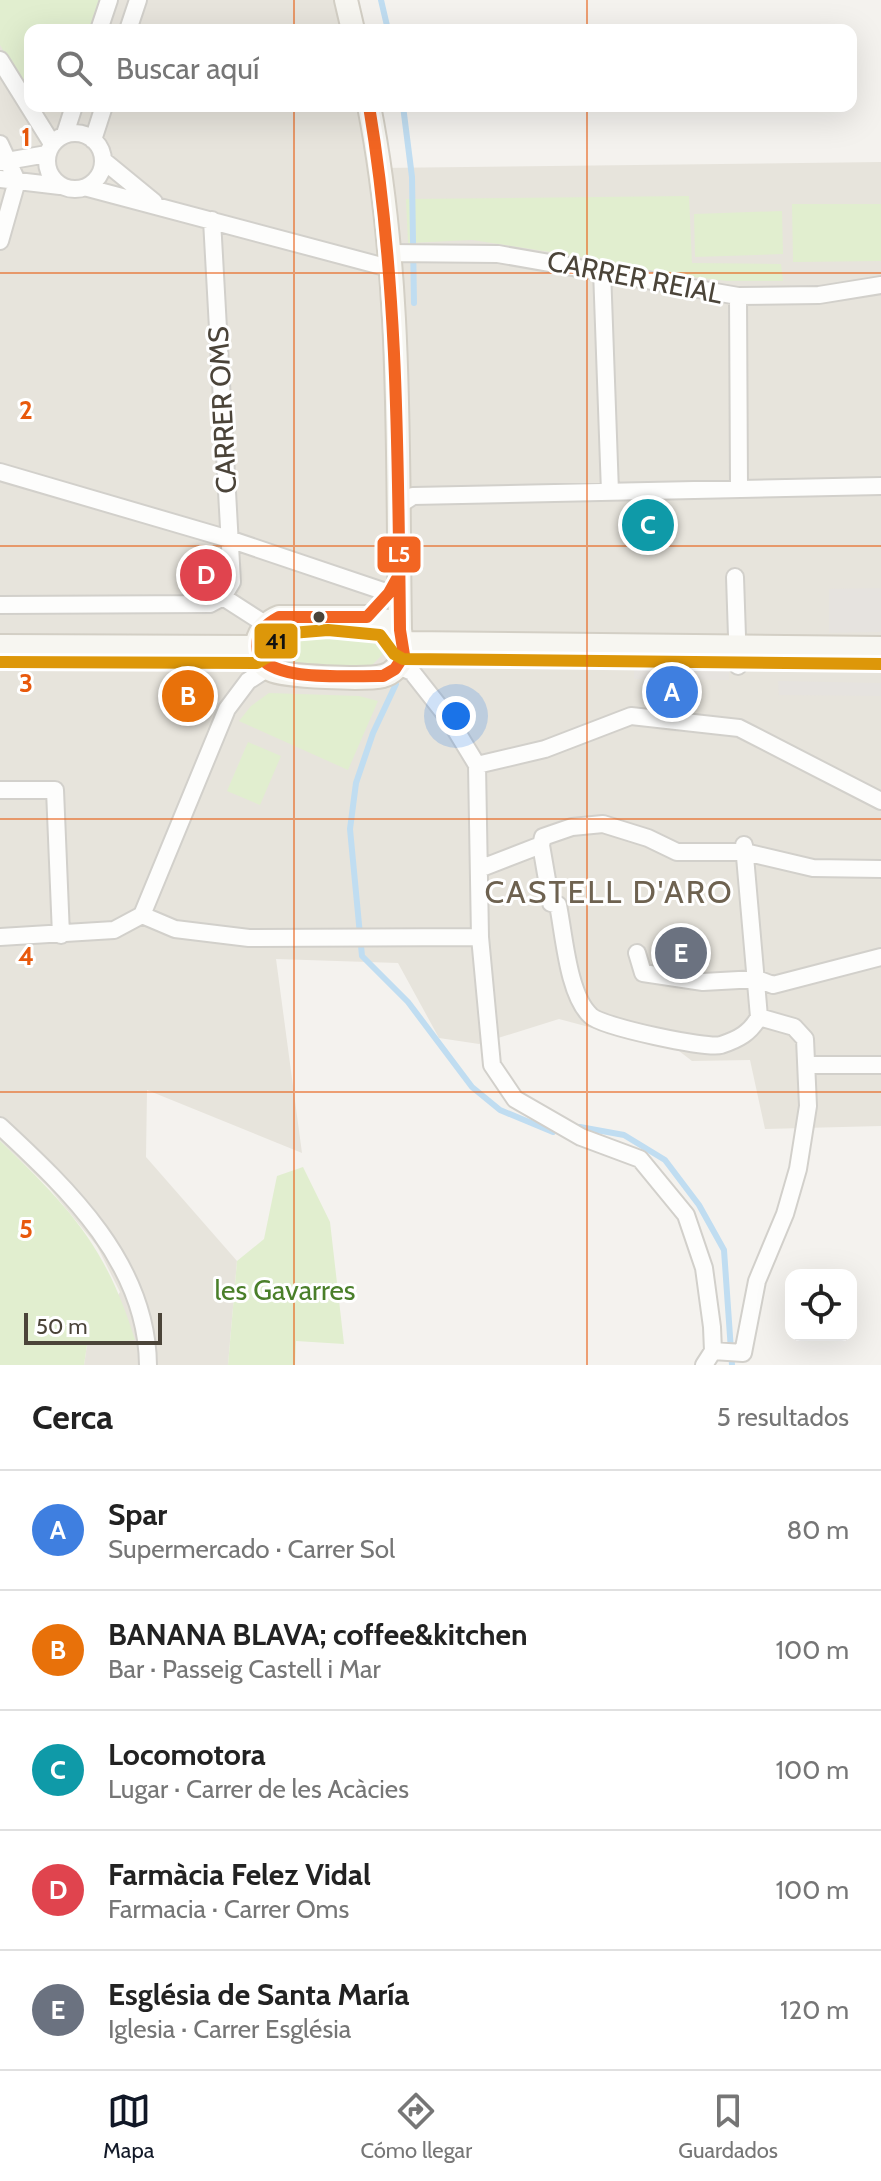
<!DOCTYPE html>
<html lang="es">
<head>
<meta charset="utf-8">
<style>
  body { margin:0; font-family:Cabin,sans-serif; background:#f6f6f6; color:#222 }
  .controls { position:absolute; right:24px; bottom:24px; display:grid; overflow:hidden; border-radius:16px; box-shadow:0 8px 32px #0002 }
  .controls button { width:72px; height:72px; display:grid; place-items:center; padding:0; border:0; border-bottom:2px solid #e0e0e0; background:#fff; color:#222; font:40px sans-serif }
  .scale { position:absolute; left:24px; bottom:20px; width:138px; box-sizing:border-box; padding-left:8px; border:4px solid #4b4439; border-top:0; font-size:22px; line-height:28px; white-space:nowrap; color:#4b4439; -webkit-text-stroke:6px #fff; paint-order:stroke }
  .you { position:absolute; left:456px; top:716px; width:28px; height:28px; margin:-20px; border:6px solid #fff; border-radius:50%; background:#1a73e8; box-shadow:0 0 0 12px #1a73e833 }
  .badge { display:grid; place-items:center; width:52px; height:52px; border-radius:50%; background:#111827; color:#fff; font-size:26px; font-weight:700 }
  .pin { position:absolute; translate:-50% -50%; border:4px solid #fff; box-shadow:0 2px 8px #0006 }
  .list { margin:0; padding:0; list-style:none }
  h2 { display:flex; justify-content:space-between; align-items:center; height:104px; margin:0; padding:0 32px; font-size:34px }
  h2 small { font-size:26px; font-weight:400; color:#767676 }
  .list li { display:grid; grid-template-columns:52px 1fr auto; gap:24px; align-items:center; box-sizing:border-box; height:120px; padding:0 32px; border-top:2px solid #e0e0e0 }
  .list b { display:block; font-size:30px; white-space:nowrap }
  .list p { margin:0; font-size:26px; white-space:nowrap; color:#767676 }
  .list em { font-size:26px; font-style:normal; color:#767676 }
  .icon { flex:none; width:44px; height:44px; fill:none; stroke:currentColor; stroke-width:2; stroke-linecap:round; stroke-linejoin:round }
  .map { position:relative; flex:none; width:881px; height:1365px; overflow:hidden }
  .search { position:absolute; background:#fff; box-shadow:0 8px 32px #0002; left:24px; right:24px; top:24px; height:88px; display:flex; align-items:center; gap:20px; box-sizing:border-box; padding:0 28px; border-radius:16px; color:#767676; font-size:30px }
  .sheet { height:704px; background:#fff }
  nav { display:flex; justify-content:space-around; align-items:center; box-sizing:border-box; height:112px; border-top:2px solid #e0e0e0; background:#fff; font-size:22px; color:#767676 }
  nav a { display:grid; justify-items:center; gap:4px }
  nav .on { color:#111827 }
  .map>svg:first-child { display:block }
  .residential { fill:#e7e4dc }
  .green { fill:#e1eecf }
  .parking { fill:#e6e3df }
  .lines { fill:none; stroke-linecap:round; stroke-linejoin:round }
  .stream { stroke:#c0ddf1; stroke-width:6 }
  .street-casing { stroke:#d2d0cb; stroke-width:20 }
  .secondary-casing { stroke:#d3cfc5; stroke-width:26 }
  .street { stroke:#fdfdfc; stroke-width:16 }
  .secondary { stroke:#f7f6f1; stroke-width:22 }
  .bus-1-casing { stroke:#fff; stroke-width:18 }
  .bus-2-casing { stroke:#fff; stroke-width:18 }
  .bus-1 { stroke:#f26522; stroke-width:12 }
  .bus-2 { stroke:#dd9709; stroke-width:12 }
  .grid { fill:none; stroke:#e8590c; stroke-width:2; stroke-opacity:0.55 }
  .bus-dot { fill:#4b4439; stroke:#fff; stroke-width:3 }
  .labels { text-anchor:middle; stroke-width:6; stroke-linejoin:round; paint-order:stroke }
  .street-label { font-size:28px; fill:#4b4439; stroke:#fff }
  .park-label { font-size:28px; fill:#4a7f2a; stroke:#fff }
  .quarter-label { font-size:32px; letter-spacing:2px; fill:#6e6250; stroke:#fff }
  .grid-label { font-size:26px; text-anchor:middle; font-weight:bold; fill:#e8590c; stroke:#fff; stroke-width:6; stroke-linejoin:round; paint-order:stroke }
  .line-badge { stroke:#fff; stroke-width:3 }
  .badge-label { font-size:22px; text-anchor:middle; font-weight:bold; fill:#fff }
  .pale-badge-label { font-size:22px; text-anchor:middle; font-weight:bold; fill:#111 }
</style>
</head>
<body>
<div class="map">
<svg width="881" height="1365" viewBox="0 0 881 1365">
  <rect width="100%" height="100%" fill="#f4f2ee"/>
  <!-- residential -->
  <path class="residential" d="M 0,0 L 346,0 L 353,30 L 30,30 L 30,106 L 369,106 L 380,168 L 881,162 L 881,1126 L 765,1129 L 750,1060 L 692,1061 L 679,1051 L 559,1019 L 479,1044 L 439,1038 L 398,963 L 276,959 L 302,1153 L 147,1090 L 146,1157 L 237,1261 L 228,1365 L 84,1365 L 87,1345 L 120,1292 L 97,1246 L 49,1188 L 0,1141 Z"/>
  <!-- green -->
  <path class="green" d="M 0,0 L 99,0 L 89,30 L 30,30 L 30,96 L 0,45 Z
    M 689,196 L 692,263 L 781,264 L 783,281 L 727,281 L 668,274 L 603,260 L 472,240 L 408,243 L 406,199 Z
    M 792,204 L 881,204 L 881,261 L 793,262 Z
    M 782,211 L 783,254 L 695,257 L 694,214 Z
    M 285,633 L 372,634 L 383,640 L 384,653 L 370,667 L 287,666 L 276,656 L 275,640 Z
    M 269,693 L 359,696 L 378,701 L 348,770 L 239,721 L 251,706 Z
    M 248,742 L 281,756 L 260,805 L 227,791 Z
    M 0,1141 C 70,1208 106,1246 135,1340 L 87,1345 L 84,1365 L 0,1365 Z
    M 303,1167 L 330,1222 L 344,1344 L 296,1341 L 295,1365 L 228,1365 L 237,1261 L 264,1239 L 277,1176 Z"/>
  <!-- parking -->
  <path class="parking" d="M 881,588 L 881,632 L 829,633 L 829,589 Z
    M 634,665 L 729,665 L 729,680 L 634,679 Z
    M 778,681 L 881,683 L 881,696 L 779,695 Z"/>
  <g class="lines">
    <!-- stream -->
    <path class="stream" d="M 381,0 L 388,30
      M 403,106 L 412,177 L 414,303
      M 396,684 L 373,733 L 356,783 L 350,829 L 362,956 L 408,1002 L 472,1087 L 500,1110 L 553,1132
      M 580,1127 L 624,1135 L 665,1160 L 699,1205 L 724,1250 L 732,1365"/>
    <defs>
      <path id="street" d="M 99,30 L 109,0
        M 128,30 L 138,0
        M 0,60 L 51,142
        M47 161a28 28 0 1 1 56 0a28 28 0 1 1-56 0Z
        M 65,134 L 74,106
        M 93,140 L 104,106
        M 0,144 L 17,181 L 0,241
        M 104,161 L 154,202
        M 1,162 L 47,154
        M 0,179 L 60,186
        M 88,188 L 389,268
        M 212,220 L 232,582 L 223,597
        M 388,253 L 498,254 L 738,296 L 819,295 L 881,285
        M 602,270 L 610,492
        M 738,296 L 739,488
        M 0,472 L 229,539 L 389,593
        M 398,506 L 413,496 L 881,486
        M 735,577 L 738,666
        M 223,597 L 265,624
        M 0,605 L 210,604 L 223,597
        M 398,666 L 412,672 L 449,719 L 477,765 L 480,937 L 492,1065 L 515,1099 L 581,1137 L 640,1159 L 686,1215 L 704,1268 L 712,1327 L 713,1351 L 704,1365
        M 477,765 L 545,749 L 631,716 L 739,728 L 881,801
        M 0,790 L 55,790 L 61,935
        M 541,845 L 551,903 L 558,905 C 564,934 568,996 591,1016 C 603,1027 707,1049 721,1045 C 739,1039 750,1033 759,1017 L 744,845
        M 479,869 L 541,845 L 543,837 L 572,827 L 603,824 L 648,838 L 677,852 L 745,852 L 813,868 L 881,869
        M 142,915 L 175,929 L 249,938 L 480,937
        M 0,937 L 114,930 L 142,915 L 227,709 L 248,681 L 268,668
        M 637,953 L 643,973 L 703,982 L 757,979 L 773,985 L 881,957
        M 807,1065 L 881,1065
        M 0,1126 C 69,1190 147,1264 148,1365
        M 713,1351 L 743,1353 L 757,1281 L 785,1214 L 798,1169 L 808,1106 L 805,1039 L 794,1027 L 759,1017"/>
      <path id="secondary" d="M 346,0 L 353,30
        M 369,106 C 403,278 397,456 400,630
        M 279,617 L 367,617 L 388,621 L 400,630 L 404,655 C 400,665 394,673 383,676 C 366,680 285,677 271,670 C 246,656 257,625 279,617 Z
        M 405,643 L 881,648
        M 0,646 L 256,647"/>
    </defs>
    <!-- street casing -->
    <use href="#street" class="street-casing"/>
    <!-- secondary casing -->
    <use href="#secondary" class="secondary-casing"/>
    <!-- street -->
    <use href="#street" class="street"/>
    <!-- secondary -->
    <use href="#secondary" class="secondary"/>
    <defs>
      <path id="bus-1" d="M 369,106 C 398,280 398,454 400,630 L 404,655 L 395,669 L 383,676 C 354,675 258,685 257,646 C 257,631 268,623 279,617 L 367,617 L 389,593 L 399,575"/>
      <path id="bus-2" d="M 0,662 L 257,663 L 269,656 L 279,634 L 328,630 L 380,635 L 394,654 L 403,659 L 881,664"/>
    </defs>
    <!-- bus-1 casing -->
    <use href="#bus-1" class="bus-1-casing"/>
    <!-- bus-2 casing -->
    <use href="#bus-2" class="bus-2-casing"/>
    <!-- bus-1 -->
    <use href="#bus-1" class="bus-1"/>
    <!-- bus-2 -->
    <use href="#bus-2" class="bus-2"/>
  </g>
  <!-- grid -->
  <path class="grid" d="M 294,0 L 294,30M 587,0 L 587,30M 294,106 L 294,1365M 587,106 L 587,1365M 0,273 L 881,273M 0,546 L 881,546M 0,819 L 881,819M 0,1092 L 881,1092"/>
  <!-- markers -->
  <circle class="bus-dot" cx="319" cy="617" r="7"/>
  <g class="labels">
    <!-- street labels -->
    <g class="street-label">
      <text transform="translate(635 277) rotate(11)" y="10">CARRER REIAL</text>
      <text transform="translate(222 410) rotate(-93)" y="10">CARRER OMS</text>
    </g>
    <!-- park labels -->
    <g class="park-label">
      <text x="285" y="1300">les Gavarres</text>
    </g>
    <!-- quarter labels -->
    <g class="quarter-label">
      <text x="609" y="903">CASTELL D'ARO</text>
    </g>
  </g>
  <g class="grid-label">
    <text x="26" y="146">1</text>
    <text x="26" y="419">2</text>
    <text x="26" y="692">3</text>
    <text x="26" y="965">4</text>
    <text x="26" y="1238">5</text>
  </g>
  <g class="line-badge">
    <rect x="376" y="535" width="46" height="39" rx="8" fill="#f26522"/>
    <rect x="253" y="622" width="46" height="38" rx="8" fill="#dd9709"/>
  </g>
  <g class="badge-label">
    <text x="399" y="562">L5</text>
  </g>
  <g class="pale-badge-label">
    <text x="276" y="649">41</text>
  </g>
</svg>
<div class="controls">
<button><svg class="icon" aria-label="locate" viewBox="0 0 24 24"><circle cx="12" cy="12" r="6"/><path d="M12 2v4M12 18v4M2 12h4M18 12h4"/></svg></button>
</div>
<div class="scale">50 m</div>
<div class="you"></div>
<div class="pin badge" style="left:672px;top:692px;background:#3f7fe0">A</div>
<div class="pin badge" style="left:188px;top:696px;background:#e8710a">B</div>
<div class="pin badge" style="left:648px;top:525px;background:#0f9aa8">C</div>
<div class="pin badge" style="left:206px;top:575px;background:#e0444e">D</div>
<div class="pin badge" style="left:681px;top:953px;background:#6b7280">E</div>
<div class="search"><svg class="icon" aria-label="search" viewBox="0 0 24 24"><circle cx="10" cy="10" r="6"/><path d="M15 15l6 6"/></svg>Buscar aquí</div>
</div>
<section class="sheet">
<h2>Cerca<small>5 resultados</small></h2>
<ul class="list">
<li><span class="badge" style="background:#3f7fe0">A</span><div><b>Spar</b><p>Supermercado · Carrer Sol</p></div><em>80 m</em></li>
<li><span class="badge" style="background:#e8710a">B</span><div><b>BANANA BLAVA; coffee&amp;kitchen</b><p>Bar · Passeig Castell i Mar</p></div><em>100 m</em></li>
<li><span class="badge" style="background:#0f9aa8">C</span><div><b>Locomotora</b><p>Lugar · Carrer de les Acàcies</p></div><em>100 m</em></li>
<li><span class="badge" style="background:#e0444e">D</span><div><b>Farmàcia Felez Vidal</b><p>Farmacia · Carrer Oms</p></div><em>100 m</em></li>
<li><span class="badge" style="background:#6b7280">E</span><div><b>Església de Santa María</b><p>Iglesia · Carrer Església</p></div><em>120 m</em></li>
</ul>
</section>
<nav>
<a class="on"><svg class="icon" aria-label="map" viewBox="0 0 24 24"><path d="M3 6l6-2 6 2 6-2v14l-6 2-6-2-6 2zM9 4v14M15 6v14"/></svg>Mapa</a>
<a><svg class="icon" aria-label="directions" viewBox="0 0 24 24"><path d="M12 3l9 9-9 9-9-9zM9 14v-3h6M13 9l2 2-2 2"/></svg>Cómo llegar</a>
<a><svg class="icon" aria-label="saved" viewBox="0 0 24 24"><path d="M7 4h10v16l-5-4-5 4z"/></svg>Guardados</a>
</nav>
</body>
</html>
